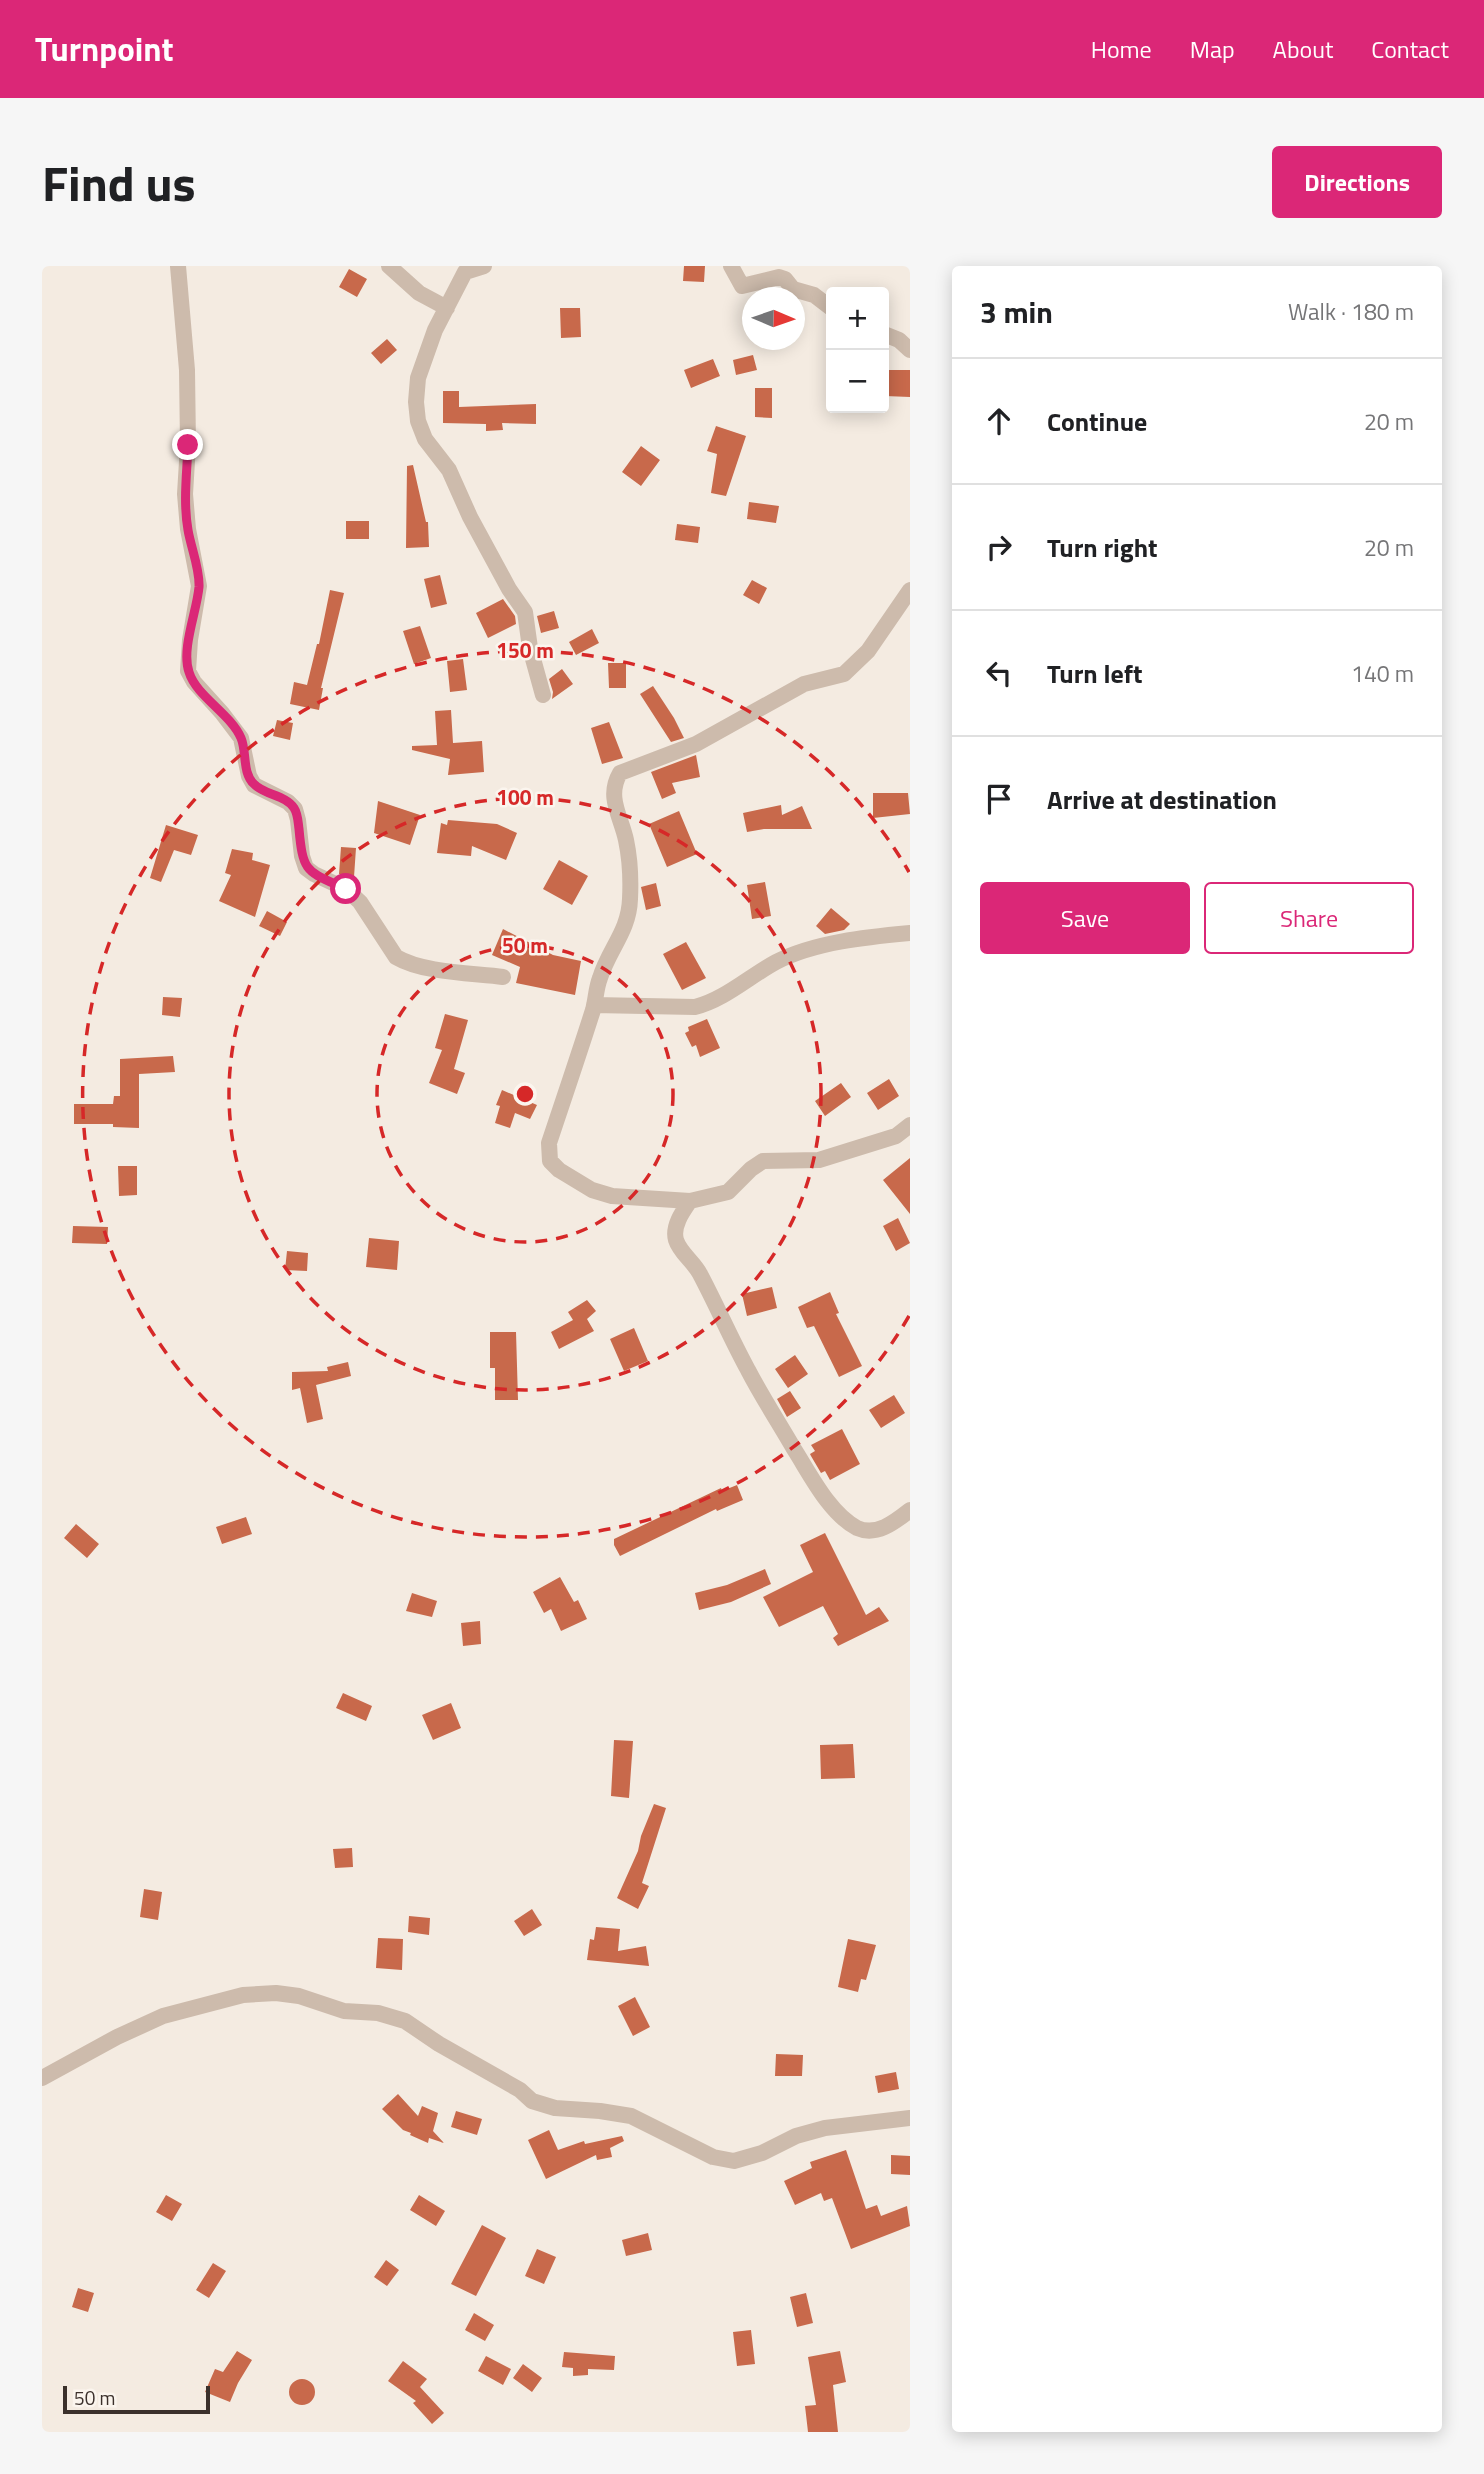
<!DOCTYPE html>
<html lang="en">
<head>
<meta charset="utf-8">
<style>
  body { margin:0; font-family:"Titillium Web",sans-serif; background:#f6f6f6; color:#202124 }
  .controls { position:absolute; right:21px; top:21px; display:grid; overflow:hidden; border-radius:7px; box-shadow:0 4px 18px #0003 }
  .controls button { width:63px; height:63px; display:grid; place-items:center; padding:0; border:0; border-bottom:2px solid #e0e0e0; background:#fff; color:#202124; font:35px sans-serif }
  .compass { position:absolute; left:700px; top:21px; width:63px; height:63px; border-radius:50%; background:#fff; box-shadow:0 4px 18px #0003; rotate:92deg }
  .scale { position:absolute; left:21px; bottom:18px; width:147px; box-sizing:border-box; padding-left:7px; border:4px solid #3b302b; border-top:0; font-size:19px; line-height:24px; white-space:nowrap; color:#3b302b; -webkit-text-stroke:5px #fbf5ee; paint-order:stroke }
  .stop { position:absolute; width:21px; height:21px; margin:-16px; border:5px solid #db2777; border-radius:50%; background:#fff }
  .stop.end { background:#db2777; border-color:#fff; box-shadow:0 2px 7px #0008 }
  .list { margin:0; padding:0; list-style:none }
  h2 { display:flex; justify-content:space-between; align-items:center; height:91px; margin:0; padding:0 28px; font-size:30px }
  h2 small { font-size:23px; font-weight:400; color:#757577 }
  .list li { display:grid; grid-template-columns:46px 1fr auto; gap:21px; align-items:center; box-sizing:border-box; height:126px; padding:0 28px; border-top:2px solid #e0e0e0 }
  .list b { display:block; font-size:26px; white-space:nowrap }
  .list em { font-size:23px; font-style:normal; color:#757577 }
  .actions { display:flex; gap:14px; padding:21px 28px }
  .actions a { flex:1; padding:16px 0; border:2px solid #db2777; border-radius:7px; text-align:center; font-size:24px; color:#db2777 }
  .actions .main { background:#db2777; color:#fff }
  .icon { flex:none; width:38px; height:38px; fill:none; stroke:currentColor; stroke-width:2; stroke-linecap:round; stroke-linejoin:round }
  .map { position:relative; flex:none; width:868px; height:2166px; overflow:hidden; border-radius:7px }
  header { display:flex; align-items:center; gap:42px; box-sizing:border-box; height:98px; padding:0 35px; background:#db2777; color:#fff }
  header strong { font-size:33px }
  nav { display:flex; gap:38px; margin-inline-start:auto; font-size:24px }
  .intro { display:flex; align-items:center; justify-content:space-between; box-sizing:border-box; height:168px; padding:0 42px }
  h1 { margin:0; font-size:49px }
  .button { padding:18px 32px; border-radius:7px; background:#db2777; color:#fff; font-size:24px; font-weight:700 }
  main { display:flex; gap:42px; padding:0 42px }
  aside { flex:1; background:#fff; border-radius:7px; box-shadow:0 4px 18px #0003 }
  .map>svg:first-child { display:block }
  .building { fill:#c8694b }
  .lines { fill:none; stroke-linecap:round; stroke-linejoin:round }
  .street { stroke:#cdbbac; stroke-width:16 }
  .route { stroke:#db2777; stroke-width:9 }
  .ring { fill:none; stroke:#d62828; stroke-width:3.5; stroke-dasharray:12 9 }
  .centre { fill:#d62828; stroke:#fbf5ee; stroke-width:3.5 }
  .ring-label { font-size:21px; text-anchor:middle; font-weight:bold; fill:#d62828; stroke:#fbf5ee; stroke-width:5; stroke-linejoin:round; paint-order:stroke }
</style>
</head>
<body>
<header>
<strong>Turnpoint</strong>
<nav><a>Home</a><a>Map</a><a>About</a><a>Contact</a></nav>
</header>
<div class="intro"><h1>Find us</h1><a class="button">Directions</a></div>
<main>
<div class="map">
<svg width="868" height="2166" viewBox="0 0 868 2166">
  <rect width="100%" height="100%" fill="#f4ebe1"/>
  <!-- building -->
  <path class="building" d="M 642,0 L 663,0 L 662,16 L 641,15 Z
    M 307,3 L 325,13 L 315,31 L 297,21 Z
    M 518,42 L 538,42 L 539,71 L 519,72 Z
    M 345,73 L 355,84 L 339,98 L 329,87 Z
    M 711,89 L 715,104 L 694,109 L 691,94 Z
    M 671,93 L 678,110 L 649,122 L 642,104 Z
    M 844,104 L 868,104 L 868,131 L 843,130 Z
    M 713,122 L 730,122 L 730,152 L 713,151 Z
    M 401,125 L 417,125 L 417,141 L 494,138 L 494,158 L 460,157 L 461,164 L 444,165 L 444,158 L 401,157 Z
    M 674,160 L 704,170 L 684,230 L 669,227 L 675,188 L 665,185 Z
    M 599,180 L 618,194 L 599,220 L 580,206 Z
    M 371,199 L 384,256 L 386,256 L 387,281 L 364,282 L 365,200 Z
    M 707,236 L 737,240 L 734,257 L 705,253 Z
    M 304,255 L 327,255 L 327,273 L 304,273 Z
    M 635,258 L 658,261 L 656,277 L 633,274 Z
    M 398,309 L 405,338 L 389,342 L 382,313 Z
    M 710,314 L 725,322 L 717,338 L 701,329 Z
    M 288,324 L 302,327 L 279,422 L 281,422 L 277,444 L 248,438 L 252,416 L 265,419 L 275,378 L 277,378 Z
    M 461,333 L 473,350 L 474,358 L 446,372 L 434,347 Z
    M 512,345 L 517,362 L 499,367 L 495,350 Z
    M 378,360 L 389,392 L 372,398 L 361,365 Z
    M 550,363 L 557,377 L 534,389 L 527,376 Z
    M 421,393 L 425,424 L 408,426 L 405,395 Z
    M 566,397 L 584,397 L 584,422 L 567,422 Z
    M 520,403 L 531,418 L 510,433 L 511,426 L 507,413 Z
    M 611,420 L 632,452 L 642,472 L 629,476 L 598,428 Z
    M 409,444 L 411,477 L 440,475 L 442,506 L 406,509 L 408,493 L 370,484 L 370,480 L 395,479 L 393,445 Z
    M 235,454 L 251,457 L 248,474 L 231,470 Z
    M 567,456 L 581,492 L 560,498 L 549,462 Z
    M 654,489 L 658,511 L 630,517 L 634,527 L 620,533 L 609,506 Z
    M 831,527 L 866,527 L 868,548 L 831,552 Z
    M 336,535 L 378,549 L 368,579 L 332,567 Z
    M 739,539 L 740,549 L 760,540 L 770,563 L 722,563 L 705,566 L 701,547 Z
    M 637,545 L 655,588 L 625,601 L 607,558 Z
    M 406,554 L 455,558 L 475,567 L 464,594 L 430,580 L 429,590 L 395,587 L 399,557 L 405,559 Z
    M 124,559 L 156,569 L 149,589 L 132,584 L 119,616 L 108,612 Z
    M 299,581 L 314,582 L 312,611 L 297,608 Z
    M 190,583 L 211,587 L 210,594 L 228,599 L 213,651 L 177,635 L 189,609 L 183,607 Z
    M 517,594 L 546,610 L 530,639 L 501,623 Z
    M 723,616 L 729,650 L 710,653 L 705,619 Z
    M 614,617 L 619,640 L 604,644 L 599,621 Z
    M 789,642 L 808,658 L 802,664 L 783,668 L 774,660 Z
    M 225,645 L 245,656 L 238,670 L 217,660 Z
    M 461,663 L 511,689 L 539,695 L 533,729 L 474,717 L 478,701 L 450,689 Z
    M 644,676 L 664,712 L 640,724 L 621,688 Z
    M 121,731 L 140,732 L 138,751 L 120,749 Z
    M 403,748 L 426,754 L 412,803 L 423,807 L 415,828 L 387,817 L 400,784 L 393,782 Z
    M 665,753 L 678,782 L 658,791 L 654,779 L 650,781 L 643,767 L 647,765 L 646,761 Z
    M 131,790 L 133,806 L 97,808 L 97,862 L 71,861 L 71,858 L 32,858 L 32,838 L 71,838 L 72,830 L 78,830 L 78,793 Z
    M 847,813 L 857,830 L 836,844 L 825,827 Z
    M 799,817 L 809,831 L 783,850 L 773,835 Z
    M 460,824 L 495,839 L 488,853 L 473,847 L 468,862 L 453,857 L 458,840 L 454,839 Z
    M 868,892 L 868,948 L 841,914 Z
    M 76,900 L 95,900 L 95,929 L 77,930 Z
    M 856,952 L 868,977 L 854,985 L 841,960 Z
    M 31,960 L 66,961 L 65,978 L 30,977 Z
    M 327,972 L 357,975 L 355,1004 L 324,1001 Z
    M 245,985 L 266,987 L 265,1005 L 243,1004 Z
    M 730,1021 L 735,1042 L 705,1050 L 700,1028 Z
    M 788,1026 L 797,1047 L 794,1048 L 820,1100 L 797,1111 L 772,1060 L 765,1062 L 756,1041 Z
    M 545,1034 L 554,1045 L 545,1053 L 552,1065 L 517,1083 L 509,1066 L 531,1054 L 526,1046 Z
    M 592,1062 L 606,1095 L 582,1105 L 568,1073 Z
    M 448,1066 L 474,1066 L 476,1134 L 453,1134 L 453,1102 L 448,1102 Z
    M 753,1089 L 766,1108 L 746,1122 L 733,1103 Z
    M 306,1096 L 309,1110 L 274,1119 L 281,1153 L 265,1157 L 258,1122 L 250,1124 L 250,1106 L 286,1105 L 285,1101 Z
    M 748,1125 L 759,1142 L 745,1151 L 735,1133 Z
    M 852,1129 L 863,1147 L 839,1162 L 827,1144 Z
    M 800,1163 L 818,1198 L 788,1214 L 783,1205 L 779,1207 L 769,1190 L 768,1188 L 773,1185 L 769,1179 Z
    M 695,1219 L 701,1234 L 675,1245 L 674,1243 L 578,1290 L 572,1279 L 572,1273 L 679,1222 L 680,1225 Z
    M 204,1251 L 210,1268 L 180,1278 L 174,1261 Z
    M 34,1258 L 57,1278 L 45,1292 L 22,1272 Z
    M 783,1267 L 824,1349 L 837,1341 L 847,1355 L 796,1380 L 791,1372 L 796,1368 L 781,1340 L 737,1361 L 721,1331 L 771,1306 L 758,1279 Z
    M 723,1303 L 729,1318 L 689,1336 L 657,1344 L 653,1327 L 685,1319 Z
    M 518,1311 L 532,1336 L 536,1334 L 545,1353 L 519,1365 L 509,1343 L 502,1347 L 491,1326 Z
    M 370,1327 L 395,1335 L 390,1351 L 364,1345 Z
    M 438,1355 L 439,1378 L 421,1380 L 419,1357 Z
    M 301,1427 L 330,1440 L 324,1455 L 294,1442 Z
    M 409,1437 L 419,1462 L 391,1474 L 380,1449 Z
    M 572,1474 L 591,1475 L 587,1532 L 569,1530 Z
    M 811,1478 L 813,1512 L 779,1513 L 778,1479 Z
    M 612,1538 L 624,1542 L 600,1617 L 607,1620 L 596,1643 L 575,1632 L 596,1585 L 599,1570 Z
    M 310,1582 L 311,1601 L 293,1602 L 291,1583 Z
    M 102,1623 L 120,1626 L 116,1654 L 98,1651 Z
    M 490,1643 L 500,1659 L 482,1670 L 472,1655 Z
    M 367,1650 L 388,1652 L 387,1669 L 366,1666 Z
    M 554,1661 L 578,1663 L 576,1685 L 604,1680 L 607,1700 L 545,1694 L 548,1673 L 552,1674 Z
    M 336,1672 L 361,1673 L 360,1704 L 334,1702 Z
    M 806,1673 L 834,1679 L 824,1714 L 819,1713 L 816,1726 L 796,1721 Z
    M 593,1731 L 608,1761 L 591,1770 L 576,1740 Z
    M 734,1788 L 761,1789 L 760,1810 L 733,1810 Z
    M 854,1806 L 857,1823 L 836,1827 L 833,1810 Z
    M 356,1828 L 376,1850 L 380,1840 L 396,1847 L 391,1865 L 402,1877 L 387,1872 L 386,1877 L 368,1869 L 369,1867 L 361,1864 L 340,1843 Z
    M 414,1845 L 440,1853 L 435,1869 L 409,1861 Z
    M 507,1864 L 516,1884 L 542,1875 L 543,1878 L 580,1870 L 582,1875 L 568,1882 L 570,1891 L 555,1894 L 554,1889 L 504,1913 L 486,1874 Z
    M 804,1884 L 824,1943 L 835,1939 L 839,1950 L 865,1940 L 868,1960 L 809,1983 L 790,1932 L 782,1935 L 779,1927 L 753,1939 L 742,1915 L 770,1902 L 768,1896 Z
    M 849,1889 L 868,1890 L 868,1909 L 849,1908 Z
    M 124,1929 L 140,1938 L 130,1955 L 114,1946 Z
    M 377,1929 L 403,1945 L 394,1960 L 368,1944 Z
    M 440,1959 L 464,1972 L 434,2030 L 409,2018 Z
    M 606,1967 L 610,1984 L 584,1990 L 580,1974 Z
    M 495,1983 L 514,1991 L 502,2018 L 483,2010 Z
    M 344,1994 L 357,2004 L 345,2020 L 332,2011 Z
    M 171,1997 L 184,2005 L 167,2032 L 154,2024 Z
    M 36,2022 L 52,2027 L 46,2046 L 30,2041 Z
    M 764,2027 L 771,2057 L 755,2061 L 748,2031 Z
    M 432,2047 L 452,2059 L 443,2075 L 423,2064 Z
    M 709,2064 L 713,2098 L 695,2100 L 691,2066 Z
    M 195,2085 L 210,2094 L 196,2117 L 188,2136 L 163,2126 L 173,2103 L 181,2106 Z
    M 798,2085 L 804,2116 L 791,2119 L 796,2166 L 766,2166 L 763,2140 L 774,2139 L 766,2091 Z
    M 522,2086 L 573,2090 L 572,2104 L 546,2103 L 546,2109 L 531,2110 L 531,2102 L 520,2101 Z
    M 444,2090 L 469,2103 L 461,2119 L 436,2105 Z
    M 361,2095 L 385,2113 L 378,2121 L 402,2147 L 390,2158 L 371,2137 L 374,2135 L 346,2115 Z
    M 481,2098 L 500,2112 L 490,2126 L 471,2112 Z
    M247 2126a13 13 0 1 1 26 0a13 13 0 1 1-26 0Z"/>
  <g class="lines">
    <!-- street -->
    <path class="street" d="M 136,0 L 145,104 L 146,179 L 143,228 L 146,263 L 157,320 L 148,374 L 146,405 L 152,416 L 180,447 L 199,472 L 207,510 L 212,519 L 246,536 L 253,543 L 256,554 L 260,590 L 264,602 L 272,608 L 304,623 L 318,636 L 354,691 C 381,707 430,707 461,711
      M 347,0 L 377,27 L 405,42
      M 442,0 L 423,6 L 393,64 L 376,112 L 374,136 L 376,155 L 383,173 L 407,204 L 428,251 L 467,323 L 483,346 L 488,382 L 501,429
      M 689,0 L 700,20 L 737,11 L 743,13 L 751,23 L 772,29 L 789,42
      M 842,68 L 857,74 L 868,84
      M 868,324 L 826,385 L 802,408 L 762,418 L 654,478 L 578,507 C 564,531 579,550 584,574 C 588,593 589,613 588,633 C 587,665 567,683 558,712 C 554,722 554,733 551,744 C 537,788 522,832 507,877 L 508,895 L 517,904 L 550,924 L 570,930 L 648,935 L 686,926 L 709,903 L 721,895 L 777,894 L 854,870 L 868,859
      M 552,739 L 653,741 C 682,734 708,710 734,696 C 773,676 825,671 868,667
      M 648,935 C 641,945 630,960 634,974 C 638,987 652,996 658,1008 C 675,1040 689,1073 706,1104 C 720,1131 737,1157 752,1183 C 768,1208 787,1247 815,1262 C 835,1271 854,1255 868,1244
      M 0,1812 L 75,1771 L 121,1750 L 201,1729 L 234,1727 L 257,1730 L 302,1745 L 336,1747 L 363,1755 L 397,1778 L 478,1824 L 490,1835 L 513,1842 L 558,1845 L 589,1850 L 671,1891 L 692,1895 L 720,1887 L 754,1870 L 783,1862 L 868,1852"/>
  </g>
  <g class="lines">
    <!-- route -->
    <path class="route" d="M 146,179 C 145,207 141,235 146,264 C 149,282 158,303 157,321 C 155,345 139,383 147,406 C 154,430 189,448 199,472 C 205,486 200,507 212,518 C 222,529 244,529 252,542 C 256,548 256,556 257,563 C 261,608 265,605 304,623"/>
  </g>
  <!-- distance rings -->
  <g class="ring">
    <circle cx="483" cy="828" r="148"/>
    <circle cx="483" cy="828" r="296"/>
    <path d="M867 1050A443 443 0 1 1 867 606"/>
  </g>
  <circle cx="483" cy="828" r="10" class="centre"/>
  <g class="ring-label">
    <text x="483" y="392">150 m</text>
    <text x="483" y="539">100 m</text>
    <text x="483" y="687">50 m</text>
  </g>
</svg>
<div class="controls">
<button>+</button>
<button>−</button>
</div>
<svg class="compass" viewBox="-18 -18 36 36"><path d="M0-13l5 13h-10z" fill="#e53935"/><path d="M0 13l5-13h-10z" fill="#757577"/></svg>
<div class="scale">50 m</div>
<div class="stop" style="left:304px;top:623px"></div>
<div class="stop end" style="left:146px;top:179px"></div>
</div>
<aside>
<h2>3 min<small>Walk · 180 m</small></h2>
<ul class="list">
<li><svg class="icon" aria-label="ahead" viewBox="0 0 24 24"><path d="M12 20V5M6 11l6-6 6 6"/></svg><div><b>Continue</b></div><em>20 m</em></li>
<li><svg class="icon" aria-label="right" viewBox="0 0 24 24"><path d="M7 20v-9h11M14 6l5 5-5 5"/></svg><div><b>Turn right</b></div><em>20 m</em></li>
<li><svg class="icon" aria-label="left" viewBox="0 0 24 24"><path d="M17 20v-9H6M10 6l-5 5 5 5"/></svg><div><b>Turn left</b></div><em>140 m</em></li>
<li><svg class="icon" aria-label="arrive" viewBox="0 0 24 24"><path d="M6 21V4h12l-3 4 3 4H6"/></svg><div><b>Arrive at destination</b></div></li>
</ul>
<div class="actions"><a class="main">Save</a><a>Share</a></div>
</aside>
</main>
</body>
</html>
